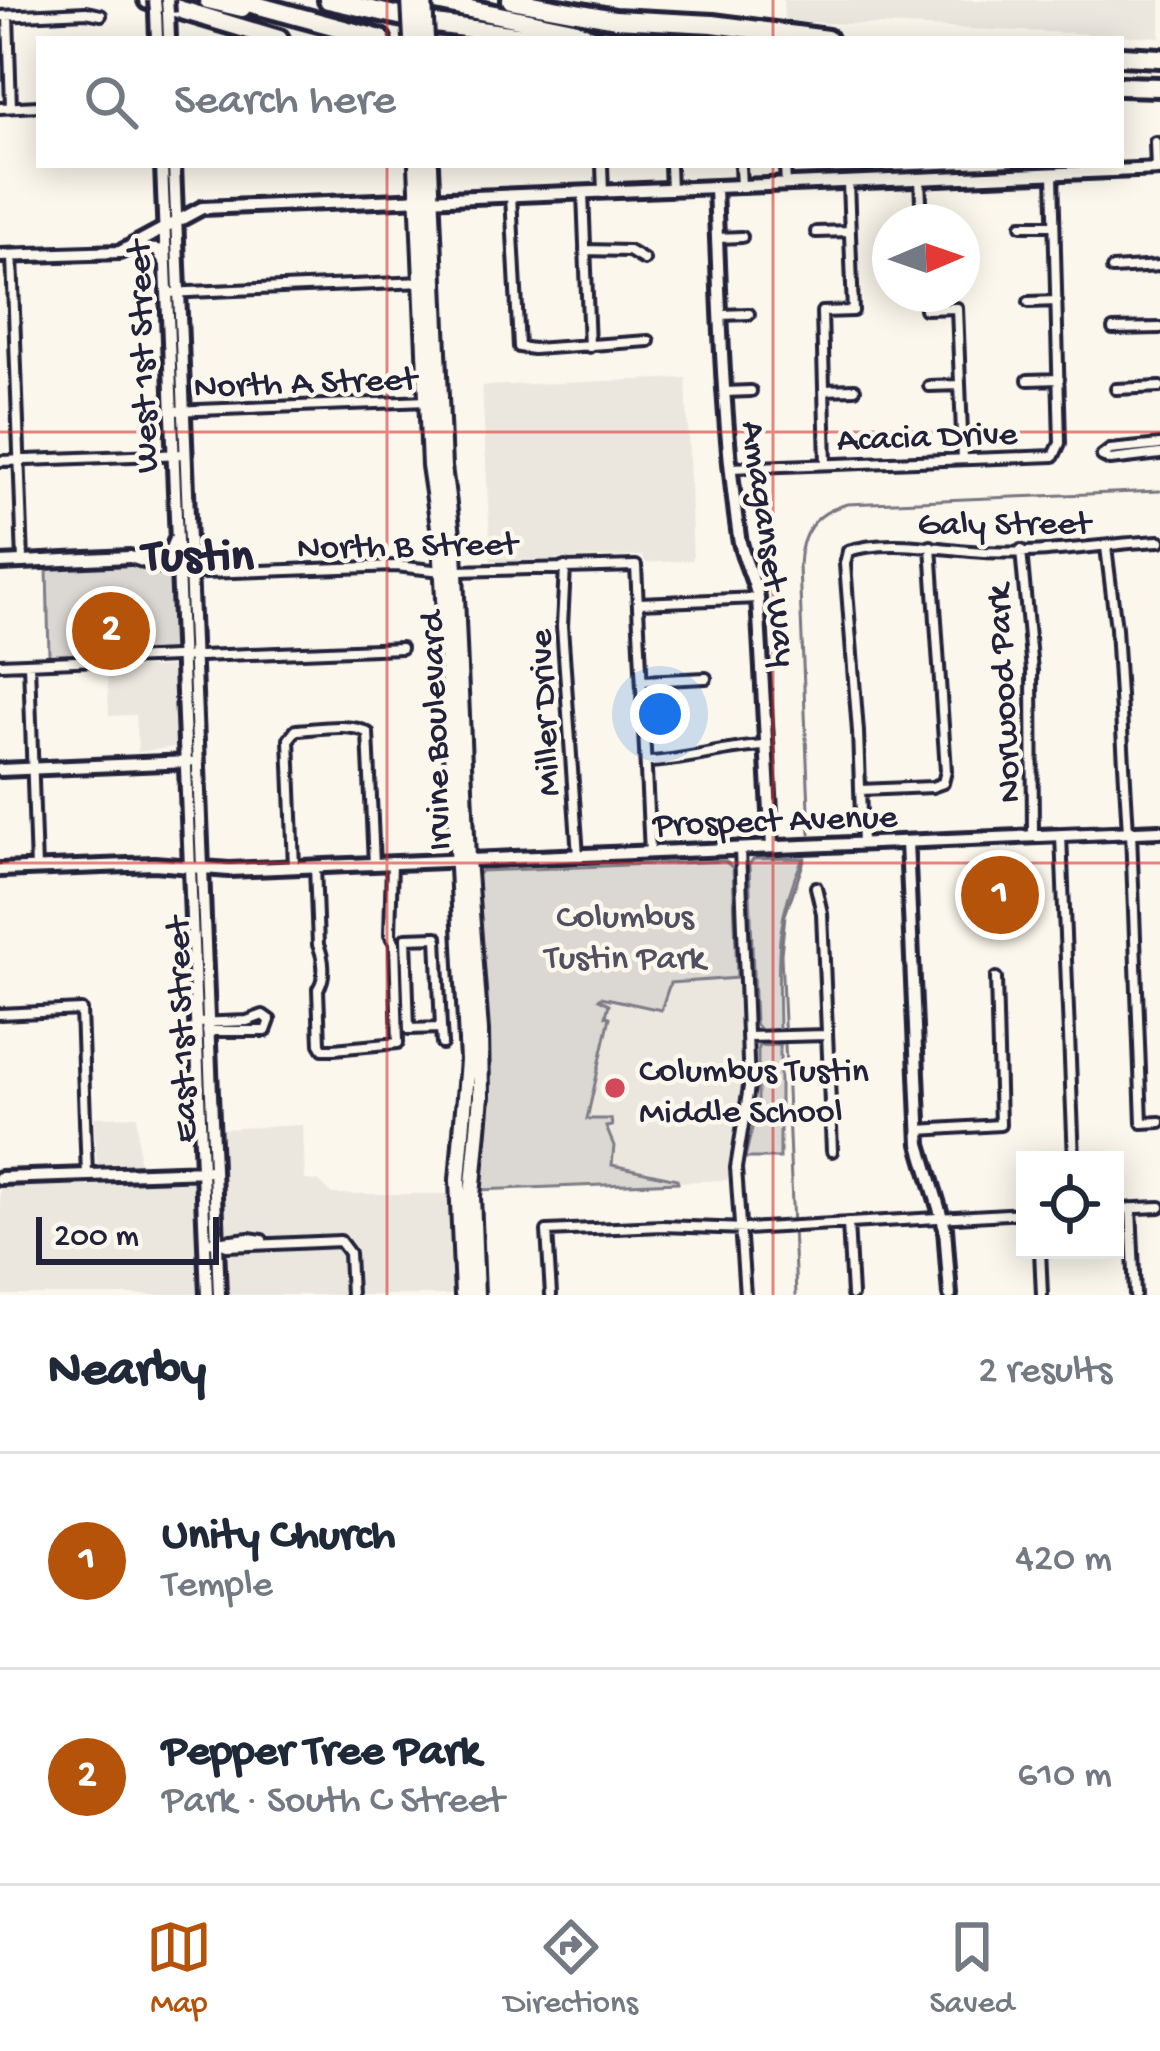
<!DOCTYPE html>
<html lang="en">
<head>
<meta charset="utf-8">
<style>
  body { margin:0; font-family:"Gochi Hand",sans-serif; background:#f6f6f7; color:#1f2937 }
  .controls { position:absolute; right:36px; bottom:36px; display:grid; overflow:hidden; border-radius:0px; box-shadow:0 6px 30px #0003 }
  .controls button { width:108px; height:108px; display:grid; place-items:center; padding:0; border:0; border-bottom:3px solid #e0e1e3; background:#fff; color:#1f2937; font:60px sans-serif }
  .compass { position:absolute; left:872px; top:204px; width:108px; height:108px; border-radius:50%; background:#fff; box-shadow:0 6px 30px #0003; rotate:88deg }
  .scale { position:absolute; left:36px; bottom:30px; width:183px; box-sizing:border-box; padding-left:12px; border:6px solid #22223b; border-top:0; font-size:33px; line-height:42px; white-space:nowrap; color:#22223b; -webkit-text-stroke:9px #fbf7ec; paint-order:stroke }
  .you { position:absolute; left:660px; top:714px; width:42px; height:42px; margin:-30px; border:9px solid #fff; border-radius:50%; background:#1a73e8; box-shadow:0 0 0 18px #1a73e833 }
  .badge { display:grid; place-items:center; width:78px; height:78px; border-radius:50%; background:#b45309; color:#fff; font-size:39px; font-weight:700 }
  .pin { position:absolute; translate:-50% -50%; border:6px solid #fff; box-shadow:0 3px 12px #0006 }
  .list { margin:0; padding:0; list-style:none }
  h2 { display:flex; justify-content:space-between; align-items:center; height:156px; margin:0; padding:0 48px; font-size:51px }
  h2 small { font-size:39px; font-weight:400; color:#747a83 }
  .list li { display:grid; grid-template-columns:78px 1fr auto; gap:36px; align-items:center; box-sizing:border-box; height:216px; padding:0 48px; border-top:3px solid #e0e1e3 }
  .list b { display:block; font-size:45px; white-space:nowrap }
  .list p { margin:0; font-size:39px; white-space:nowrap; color:#747a83 }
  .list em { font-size:39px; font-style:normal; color:#747a83 }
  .icon { flex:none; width:66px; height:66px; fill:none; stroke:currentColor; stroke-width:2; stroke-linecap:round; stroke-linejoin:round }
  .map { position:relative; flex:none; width:1160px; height:1295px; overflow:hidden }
  .search { position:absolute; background:#fff; box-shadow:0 6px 30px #0003; left:36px; right:36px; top:36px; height:132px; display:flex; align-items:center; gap:30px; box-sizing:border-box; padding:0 42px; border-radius:0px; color:#747a83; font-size:45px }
  .sheet { height:588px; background:#fff }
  nav { display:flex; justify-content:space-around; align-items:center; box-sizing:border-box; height:168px; border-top:3px solid #e0e1e3; background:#fff; font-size:33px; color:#747a83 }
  nav a { display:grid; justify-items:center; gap:6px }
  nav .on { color:#b45309 }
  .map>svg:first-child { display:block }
  .built { fill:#ebe7df }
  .green { fill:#dbd8d3; stroke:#7e7d87; stroke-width:3 }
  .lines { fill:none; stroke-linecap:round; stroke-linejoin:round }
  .stream { stroke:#787681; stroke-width:3 }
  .street-casing { stroke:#22223b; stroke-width:16 }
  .secondary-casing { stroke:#22223b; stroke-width:20 }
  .primary-casing { stroke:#22223b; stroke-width:22 }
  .highway-casing { stroke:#22223b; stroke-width:26 }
  .street { stroke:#fbf7ec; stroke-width:8 }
  .secondary { stroke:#fbf7ec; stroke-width:10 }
  .primary { stroke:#fbf7ec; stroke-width:14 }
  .highway { stroke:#fbf7ec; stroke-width:16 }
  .secondary-bridge-casing { stroke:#22223b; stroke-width:20; stroke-linecap:butt }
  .primary-bridge-casing { stroke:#22223b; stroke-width:22; stroke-linecap:butt }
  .secondary-bridge { stroke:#fbf7ec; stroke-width:10 }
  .primary-bridge { stroke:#fbf7ec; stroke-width:14 }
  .grid { fill:none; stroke:#d62828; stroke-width:3; stroke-opacity:0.55 }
  .poi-dot { fill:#d1495b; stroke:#fbf7ec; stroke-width:4.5 }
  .labels { text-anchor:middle; stroke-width:9; stroke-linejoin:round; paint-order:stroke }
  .street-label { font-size:36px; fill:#22223b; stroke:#fbf7ec }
  .park-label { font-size:36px; fill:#505061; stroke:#fbf7ec }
  .poi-label { font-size:36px; fill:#22223b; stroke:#fbf7ec; text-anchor:start }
  .district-label { font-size:48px; font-weight:bold; fill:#22223b; stroke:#fbf7ec }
</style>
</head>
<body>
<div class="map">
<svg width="1160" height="1295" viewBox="0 0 1160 1295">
  <rect width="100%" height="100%" fill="#fbf7ec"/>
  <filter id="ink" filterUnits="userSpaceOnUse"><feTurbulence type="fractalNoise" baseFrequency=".00833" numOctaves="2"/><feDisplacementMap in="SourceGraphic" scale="24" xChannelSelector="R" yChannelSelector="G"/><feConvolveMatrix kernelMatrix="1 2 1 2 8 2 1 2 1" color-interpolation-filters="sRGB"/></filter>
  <g filter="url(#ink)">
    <!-- built -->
    <path class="built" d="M 783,0 L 1160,0 L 1160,37 L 784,21 Z
      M 686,378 L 693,560 L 646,563 L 642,556 L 491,562 L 482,386 Z
      M 172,667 L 176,747 L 138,752 L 136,715 L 109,716 L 107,669 Z
      M 737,978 L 741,1093 L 727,1180 L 479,1190 L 488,1081 L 484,999 L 600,996 L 660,1010 L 670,983 Z
      M 137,1116 L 139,1165 L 97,1165 L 94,1117 Z
      M 303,1125 L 305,1180 L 318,1181 L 332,1194 L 453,1194 L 457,1295 L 225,1295 L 219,1129 Z
      M 189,1181 L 194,1184 L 198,1295 L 0,1295 L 0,1185 Z"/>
    <!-- green -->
    <path class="green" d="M 131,563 L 172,576 L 174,652 L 49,657 L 47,568 Z
      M 803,858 C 774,922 778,960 779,1029 L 762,1032 L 755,1024 L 749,864 L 754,859 Z
      M 725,861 L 733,868 L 737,978 L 670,983 L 661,1010 L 601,997 L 599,999 L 609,1004 L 606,1016 L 610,1017 L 587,1119 L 611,1119 L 612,1126 L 606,1127 L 614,1146 L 612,1165 L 677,1179 L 678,1182 L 479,1190 L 488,1067 L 476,877 L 481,871 Z
      M 780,1045 L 780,1158 L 745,1158 L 758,1103 L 758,1046 Z"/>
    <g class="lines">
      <!-- stream -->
      <path class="stream" d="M 810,834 L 799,566 C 800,534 814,513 847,504 L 1160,491
        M 796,1295 L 781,954 L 785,915 L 805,858"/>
      <defs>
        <path id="street" d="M 0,16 L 86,12 L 101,15
          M 8,16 L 11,107
          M 0,108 L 39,106
          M 1155,142 L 1156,169
          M 602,165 L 603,193
          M 670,165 L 671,190
          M 740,165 L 741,187
          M 785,165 L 786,185
          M 920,180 L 922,222
          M 583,193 L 589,347
          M 511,196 L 519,347 L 533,349 L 649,341
          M 1022,225 L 1054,225
          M 816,232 L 850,231
          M 717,238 L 742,237
          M 585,250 L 629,251 L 644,260
          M 12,256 L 23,562
          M 1112,269 L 1160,266
          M 167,293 L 423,282
          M 924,294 L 925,309 L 957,308 L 963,459
          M 1029,302 L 1057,301
          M 720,315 L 749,314
          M 1113,329 L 1160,328
          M 1028,380 L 1059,379
          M 929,386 L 960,385
          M 1116,389 L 1160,387
          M 824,390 L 855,389
          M 725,392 L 751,391
          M 172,411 L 428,401
          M 1102,456 L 1110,450 L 1160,445
          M 1102,456 L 1110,460 L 1160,454
          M 0,461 L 185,454
          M 826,464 L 822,312 L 853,311 L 848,183
          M 730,468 L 1054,456 L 1060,443 L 1053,174
          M 1106,547 L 1116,628 L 1128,832
          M 1021,550 L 1032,671 L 1033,836
          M 131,557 L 168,553 L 173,541
          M 130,558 L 178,574 L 396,566 L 442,571
          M 565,567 L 562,626 L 578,856
          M 457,571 L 636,566 L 650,853
          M 640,603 L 758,598
          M 29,663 L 36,869
          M 0,664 L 401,648
          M 643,681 L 706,678
          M 647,762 C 688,761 725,747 766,746
          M 860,790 L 932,787 L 943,783 L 946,771 L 931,546
          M 1131,832 L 1142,1123 L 1160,1122
          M 1061,835 L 1074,1160
          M 862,843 L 858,732 L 845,564 L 848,551 C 886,539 932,548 971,551 C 1033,557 1098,544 1160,541
          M 740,849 L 749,1087 L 736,1168 L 745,1295
          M 315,866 L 318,945 C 324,958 326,977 318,989 L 320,1044 L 323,1049 L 334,1049 L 398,1043 L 395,943 L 390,935 L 392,862
          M 294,867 L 289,739 L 296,730 C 317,729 351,722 368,733 L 374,864
          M 816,887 L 822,913 L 832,1151
          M 437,937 L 441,1028 L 409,1029 L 406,938 Z
          M 0,1014 L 81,1010 L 87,1175
          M 196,1023 L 247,1021 L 263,1015 L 270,1020 L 266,1031 L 207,1031
          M 441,1028 L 442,1044
          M 748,1037 L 827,1035
          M 919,1130 L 1000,1125 L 996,978
          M 1131,1208 L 1135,1295
          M 1115,1209 L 1160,1207
          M 848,1223 L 852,1295
          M 217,1242 L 227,1246 L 340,1241 L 349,1253 L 351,1295
          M 205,1243 L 249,1238 L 262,1240
          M 1040,1250 L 1042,1295
          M 551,1295 L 547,1231 L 662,1226 L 746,1229 L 1025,1213"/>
        <path id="secondary" d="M 156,11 L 157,39
          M 168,13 L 169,39
          M 162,165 L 207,1295
          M 174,165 L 219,1295
          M 715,188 C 720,305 722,421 739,537 C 742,558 754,577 758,598 L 772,847
          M 131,248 L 157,250 L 165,262
          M 0,256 L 120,252 L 202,208 L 1160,169
          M 0,563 L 130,557
          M 0,770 L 188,762
          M 907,842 L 920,1144 L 945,1228 L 950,1295
          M 0,870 L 154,864 L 229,870 L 1160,831
          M 0,1178 L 207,1171"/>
        <path id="primary" d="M 417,165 L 430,466 L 441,540 L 468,1061 L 458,1180 L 463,1295
          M 430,165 L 443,467 L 454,549 L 467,859 L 480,1031 L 481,1096 L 472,1196 L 476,1295"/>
        <path id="highway" d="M 148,0 L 279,39
          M 208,0 L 242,8
          M 237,0 L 381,39
          M 328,0 L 435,24 L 546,39
          M 426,0 L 573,30 L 593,39
          M 511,0 L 615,19 L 713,24 L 827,39
          M 1121,56 L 1160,58
          M 1121,86 L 1160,87"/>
      </defs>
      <!-- street casing -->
      <use href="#street" class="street-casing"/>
      <!-- secondary casing -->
      <use href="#secondary" class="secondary-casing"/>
      <!-- primary casing -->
      <use href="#primary" class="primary-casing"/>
      <!-- highway casing -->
      <use href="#highway" class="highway-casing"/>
      <!-- street -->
      <use href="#street" class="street"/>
      <!-- secondary -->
      <use href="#secondary" class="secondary"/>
      <!-- primary -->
      <use href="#primary" class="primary"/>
      <!-- highway -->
      <use href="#highway" class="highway"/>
      <defs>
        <path id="secondary-bridge" d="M 155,0 L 156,11
          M 167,0 L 168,13"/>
        <path id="primary-bridge" d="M 410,0 L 412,39
          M 424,0 L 426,39"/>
      </defs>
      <!-- secondary-bridge casing -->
      <use href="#secondary-bridge" class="secondary-bridge-casing"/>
      <!-- primary-bridge casing -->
      <use href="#primary-bridge" class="primary-bridge-casing"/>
      <!-- secondary-bridge -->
      <use href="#secondary-bridge" class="secondary-bridge"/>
      <!-- primary-bridge -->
      <use href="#primary-bridge" class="primary-bridge"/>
    </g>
  </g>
  <!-- grid -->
  <path class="grid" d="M 387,0 L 387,39M 773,0 L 773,39M 387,165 L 387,1295M 773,165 L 773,1295M 0,432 L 1160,432M 0,863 L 1160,863"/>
  <!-- markers -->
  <circle class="poi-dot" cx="615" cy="1088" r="12"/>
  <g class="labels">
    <!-- street labels -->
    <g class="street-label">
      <text transform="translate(139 357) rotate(-92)" y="13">West 1st Street</text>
      <text transform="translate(305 379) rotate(-2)" y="13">North A Street</text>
      <text transform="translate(927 433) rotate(-2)" y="13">Acacia Drive</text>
      <text x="1004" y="533">Galy Street</text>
      <text transform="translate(407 542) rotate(-1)" y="13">North B Street</text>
      <text transform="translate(773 543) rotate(82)" y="13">Amaganset Way</text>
      <text transform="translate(1000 694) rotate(-93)" y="13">Norwood Park</text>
      <text transform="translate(541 713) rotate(-93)" y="13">Miller Drive</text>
      <text transform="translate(432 731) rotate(-92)" y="13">Irvine Boulevard</text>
      <text transform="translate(775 817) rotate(-2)" y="13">Prospect Avenue</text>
      <text transform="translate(178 1030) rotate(-92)" y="13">East 1st Street</text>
    </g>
    <!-- park labels -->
    <g class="park-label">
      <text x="625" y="926">Columbus<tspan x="625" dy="41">Tustin Park</tspan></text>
    </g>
    <!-- poi labels -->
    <g class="poi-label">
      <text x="639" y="1080">Columbus Tustin<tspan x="639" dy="41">Middle School</tspan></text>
    </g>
    <!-- district labels -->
    <g class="district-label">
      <text x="198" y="568">Tustin</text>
    </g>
  </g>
</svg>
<div class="controls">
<button><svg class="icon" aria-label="locate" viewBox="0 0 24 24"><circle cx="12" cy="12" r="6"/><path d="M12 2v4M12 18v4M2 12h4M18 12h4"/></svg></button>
</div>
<svg class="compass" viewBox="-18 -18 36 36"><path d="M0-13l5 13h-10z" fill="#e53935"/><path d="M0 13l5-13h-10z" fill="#747a83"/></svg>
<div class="scale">200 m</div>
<div class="you"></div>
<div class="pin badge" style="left:1000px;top:895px">1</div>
<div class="pin badge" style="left:111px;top:631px">2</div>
<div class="search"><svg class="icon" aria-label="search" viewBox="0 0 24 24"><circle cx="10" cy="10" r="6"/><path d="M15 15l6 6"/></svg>Search here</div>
</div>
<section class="sheet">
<h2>Nearby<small>2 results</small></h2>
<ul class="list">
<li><span class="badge">1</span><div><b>Unity Church</b><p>Temple</p></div><em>420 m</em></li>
<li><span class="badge">2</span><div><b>Pepper Tree Park</b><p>Park · South C Street</p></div><em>610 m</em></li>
</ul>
</section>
<nav>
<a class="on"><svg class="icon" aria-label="map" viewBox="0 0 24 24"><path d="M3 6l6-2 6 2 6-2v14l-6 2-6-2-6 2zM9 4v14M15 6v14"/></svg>Map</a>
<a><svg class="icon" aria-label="directions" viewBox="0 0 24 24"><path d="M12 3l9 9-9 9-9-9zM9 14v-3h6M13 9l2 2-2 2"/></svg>Directions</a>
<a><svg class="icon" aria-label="saved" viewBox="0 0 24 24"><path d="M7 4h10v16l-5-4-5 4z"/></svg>Saved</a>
</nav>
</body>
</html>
